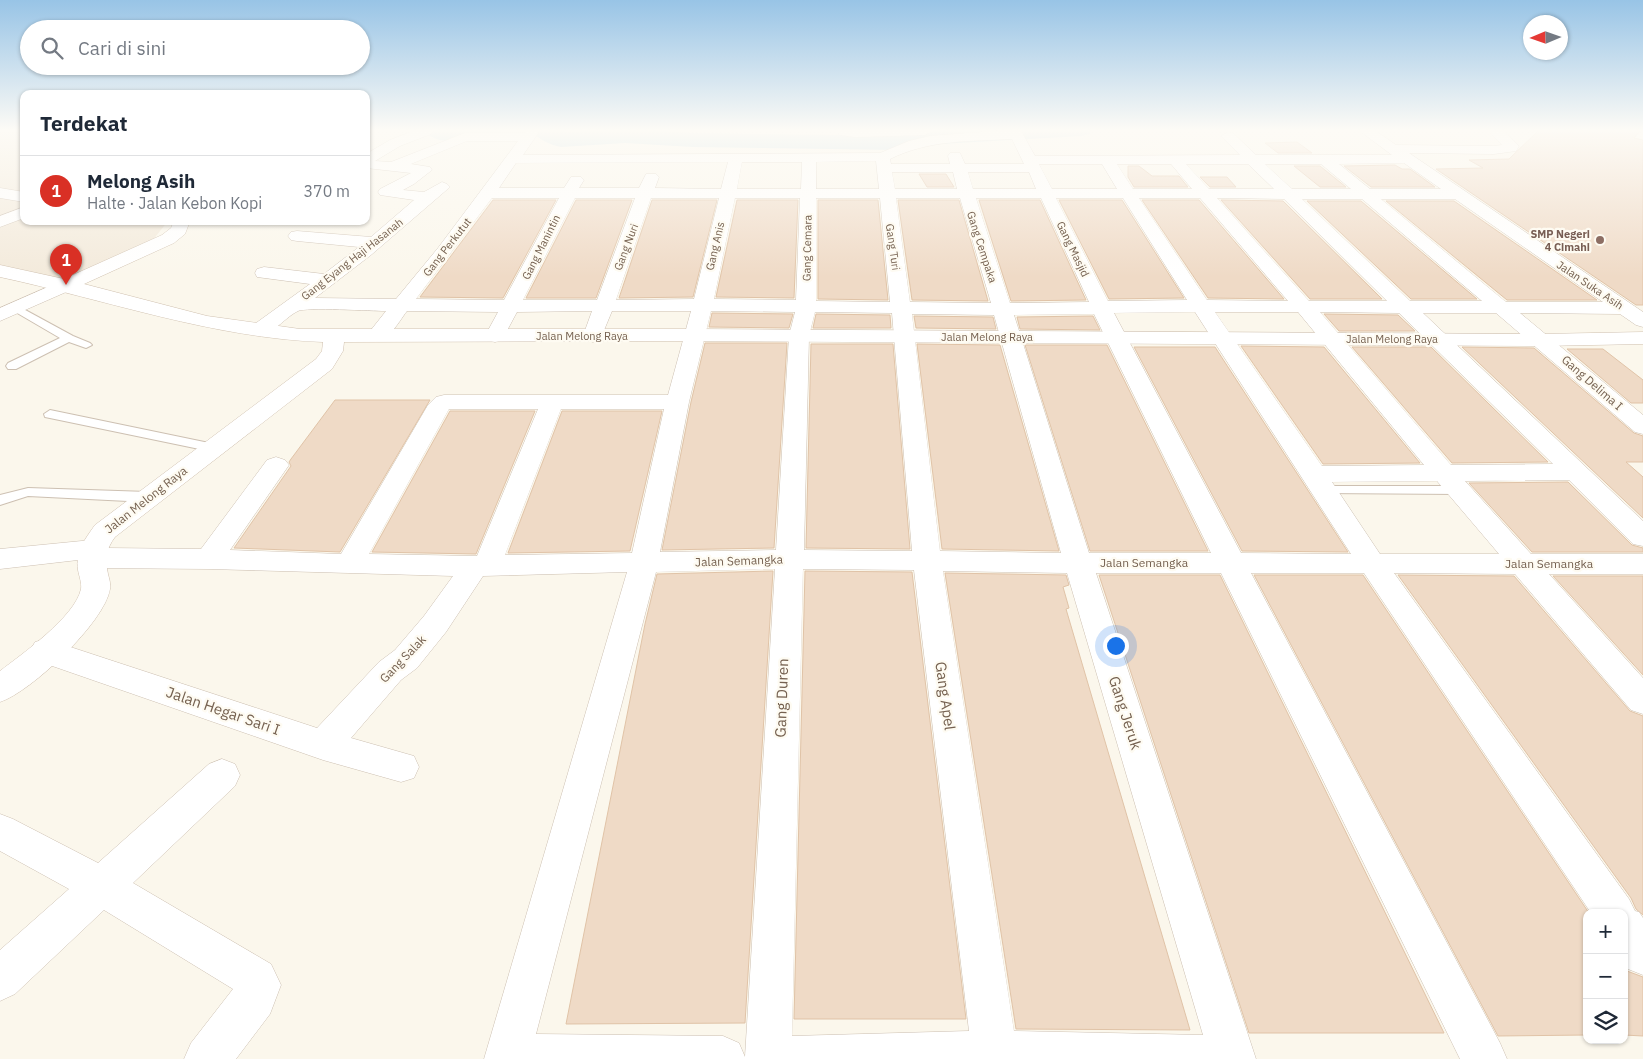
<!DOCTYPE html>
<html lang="id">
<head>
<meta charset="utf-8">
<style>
  body { margin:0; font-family:"IBM Plex Sans",sans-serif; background:#f6f6f7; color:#1f2937 }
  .controls { position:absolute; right:15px; bottom:15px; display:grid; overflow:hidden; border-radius:10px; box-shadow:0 1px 4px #0004 }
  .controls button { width:45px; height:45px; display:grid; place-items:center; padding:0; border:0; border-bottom:1px solid #e0e1e3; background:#fff; color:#1f2937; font:25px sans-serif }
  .compass { position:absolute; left:1523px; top:15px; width:45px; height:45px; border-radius:50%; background:#fff; box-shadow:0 1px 4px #0004; rotate:268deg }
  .you { position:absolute; left:1115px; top:645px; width:18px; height:18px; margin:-12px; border:4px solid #fff; border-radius:50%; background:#1a73e8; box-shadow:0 0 0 8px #1a73e833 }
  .badge { display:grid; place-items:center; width:32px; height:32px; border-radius:50%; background:#d93025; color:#fff; font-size:16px; font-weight:700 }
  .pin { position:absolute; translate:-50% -41px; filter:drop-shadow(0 1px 2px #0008) }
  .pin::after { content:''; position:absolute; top:26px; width:18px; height:15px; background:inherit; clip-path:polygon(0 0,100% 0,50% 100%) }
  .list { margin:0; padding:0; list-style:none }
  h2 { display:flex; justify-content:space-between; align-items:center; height:65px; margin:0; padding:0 20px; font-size:21px }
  h2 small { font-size:16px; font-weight:400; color:#747a83 }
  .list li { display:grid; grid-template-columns:32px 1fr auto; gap:15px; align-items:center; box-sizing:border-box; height:70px; padding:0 20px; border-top:1px solid #e0e1e3 }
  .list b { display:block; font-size:19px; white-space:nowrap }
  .list p { margin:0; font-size:16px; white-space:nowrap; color:#747a83 }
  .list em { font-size:16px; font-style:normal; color:#747a83 }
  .icon { flex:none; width:28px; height:28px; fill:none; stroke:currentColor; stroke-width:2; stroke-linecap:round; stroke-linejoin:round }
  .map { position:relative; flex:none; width:1643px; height:1059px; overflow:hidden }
  .search { position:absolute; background:#fff; box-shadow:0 1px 4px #0004; left:20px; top:20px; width:350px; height:55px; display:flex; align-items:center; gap:12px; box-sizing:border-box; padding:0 18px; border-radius:28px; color:#747a83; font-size:19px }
  .panel { position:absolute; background:#fff; box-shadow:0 1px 4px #0004; left:20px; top:90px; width:350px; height:135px; border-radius:10px }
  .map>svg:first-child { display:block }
  .residential { fill:#f3eadb }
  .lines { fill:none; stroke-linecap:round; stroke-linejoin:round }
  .river { fill:#c1dbe4; fill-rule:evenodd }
  .building { fill:#efdac6; stroke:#e0c3a7 }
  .lane-casing { stroke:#cdc0b2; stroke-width:2 }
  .street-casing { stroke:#cdc0b2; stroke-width:1 }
  .secondary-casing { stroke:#d0c1b0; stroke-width:1 }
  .lane { fill:#fff; fill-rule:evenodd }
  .street { fill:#fff; fill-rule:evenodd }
  .secondary { fill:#fff; fill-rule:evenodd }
  .education-dot { fill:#8d6e63; stroke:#fefbf2; stroke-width:2 }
  .labels { text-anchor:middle; stroke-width:4.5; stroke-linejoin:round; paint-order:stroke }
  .far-education-label { font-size:11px; font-weight:bold; fill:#785e54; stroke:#fefbf2; text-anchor:end }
  .far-street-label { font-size:11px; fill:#756150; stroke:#fefbf2 }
  .street-label { font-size:12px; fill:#756150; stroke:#fefbf2 }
  .near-street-label { font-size:15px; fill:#756150; stroke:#fefbf2 }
</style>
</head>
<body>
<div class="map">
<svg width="1643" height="1059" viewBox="0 0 1643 1059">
  <rect width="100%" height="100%" fill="#fbf7ec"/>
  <!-- residential -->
  <path class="residential" d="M 0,129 L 24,129 L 24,221 L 168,221 L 152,241 L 62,281 L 0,269 Z"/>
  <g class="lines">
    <!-- river -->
    <path class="river" d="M 423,129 L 503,129 L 499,134 C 480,139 437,150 423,129 Z
      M 530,129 L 560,129 L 565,132 L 633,129 L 693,133 L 898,136 L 949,129 L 1093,129 L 1089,134 L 1081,136 L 940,144 L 898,150 L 693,147 L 625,143 L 561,147 C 550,145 537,139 530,129 Z"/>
  </g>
  <!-- building -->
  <path class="building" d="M 1540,129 L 1642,129 L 1634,138 L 1643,140 L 1643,305 L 1636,305 L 1436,169 L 1483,168 L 1469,160 L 1509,159 Z
    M 1297,142 L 1312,153 L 1278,153 L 1265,143 Z
    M 1395,165 L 1402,169 L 1410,169 L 1435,187 L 1371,187 L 1344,166 Z
    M 1128,166 L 1139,166 L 1152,176 L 1179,176 L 1188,187 L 1134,187 L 1128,177 Z
    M 1294,166 L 1320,166 L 1346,187 L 1320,187 Z
    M 919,174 L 946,174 L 954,187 L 927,187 Z
    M 1200,177 L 1227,177 L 1236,187 L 1210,187 Z
    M 493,200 L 556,200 L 503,298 L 420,297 Z
    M 576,200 L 632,200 L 596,298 L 526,298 Z
    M 652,200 L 717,200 L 693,297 L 619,298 Z
    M 737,200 L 798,200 L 794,298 L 716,297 Z
    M 818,200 L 878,200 L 888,300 L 818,299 Z
    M 898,200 L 959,200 L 988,301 L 912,300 Z
    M 979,200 L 1040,200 L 1086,300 L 1011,301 Z
    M 1059,200 L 1122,200 L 1184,298 L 1109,299 Z
    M 1142,200 L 1199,200 L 1284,299 L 1208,298 Z
    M 1221,200 L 1283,201 L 1382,299 L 1310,299 Z
    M 1307,201 L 1361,201 L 1477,299 L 1411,299 Z
    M 1386,201 L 1454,201 L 1597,300 L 1507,300 Z
    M 712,313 L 793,314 L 789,328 L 709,327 Z
    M 816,314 L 890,315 L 891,328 L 813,328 Z
    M 1324,314 L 1398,315 L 1415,331 L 1339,331 Z
    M 914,316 L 993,317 L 996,329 L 916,328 Z
    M 1093,316 L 1100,330 L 1020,329 L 1017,317 Z
    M 705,343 L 787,343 L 774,548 L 662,550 L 691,402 Z
    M 811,344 L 893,344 L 910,549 L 806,548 Z
    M 917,344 L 1000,345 L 1059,551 L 942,549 Z
    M 1025,345 L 1107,345 L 1208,551 L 1090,551 Z
    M 1241,346 L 1324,347 L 1420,463 L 1323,464 Z
    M 1134,347 L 1215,347 L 1348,552 L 1242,551 Z
    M 1352,347 L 1431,347 L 1548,462 L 1452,463 Z
    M 1462,347 L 1534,348 L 1634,433 L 1643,436 L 1643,462 L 1626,462 L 1643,477 L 1643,518 Z
    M 1567,349 L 1603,349 L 1643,380 L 1643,403 L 1631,403 Z
    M 335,400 L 430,400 L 340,552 L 234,548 L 291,466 L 289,462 L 291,459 Z
    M 450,411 L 535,411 L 476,554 L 372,552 Z
    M 562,411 L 662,411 L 630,551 L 508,553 Z
    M 1568,482 L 1632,545 L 1643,548 L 1643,552 L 1532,552 L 1469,483 Z
    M 773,571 L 745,1023 L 566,1024 L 645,624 L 657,574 Z
    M 805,571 L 912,572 L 966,1019 L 794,1019 Z
    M 945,573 L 1066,575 L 1069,585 L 1063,587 L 1069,608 L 1066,609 L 1190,1030 L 1016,1029 Z
    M 1099,575 L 1220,575 L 1444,1033 L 1249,1033 Z
    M 1254,575 L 1363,575 L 1589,913 L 1587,913 L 1587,1035 L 1498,1036 Z
    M 1398,575 L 1514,576 L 1630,711 L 1643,716 L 1643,915 L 1636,909 L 1631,898 Z
    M 1553,576 L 1643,576 L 1643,675 Z
    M 1624,967 L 1627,971 L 1643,977 L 1643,1036 L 1624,1035 Z"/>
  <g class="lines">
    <defs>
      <path id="lane" d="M 16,305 L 73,336 L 90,343 L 92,345 L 86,348 L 69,342 L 16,369 L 8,369 L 6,366 L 8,363 L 60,338 L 12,310 L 11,308 L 12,306 Z
        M 50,410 L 214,444 L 221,448 L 214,452 L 45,417 L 44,414 Z
        M 1325,486 L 1459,486 L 1464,487 L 1466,490 L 1464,493 L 1459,494 L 1320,493 L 1318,490 L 1320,487 Z
        M 28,488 L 148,492 L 153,494 L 155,497 L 153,500 L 148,502 L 28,496 L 0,505 L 0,495 Z"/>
      <path id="street" d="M 418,129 L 432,129 L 433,131 L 431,134 L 400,146 L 375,161 L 391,162 L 465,133 L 524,133 L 527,129 L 537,129 L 539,132 L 523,155 L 880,153 L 909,141 L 930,136 L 1020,129 L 1035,156 L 1240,155 L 1221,136 L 1228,132 L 1233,133 L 1256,155 L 1392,155 L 1357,129 L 1373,129 L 1396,145 L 1494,146 L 1502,145 L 1488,131 L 1489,129 L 1501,129 L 1519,146 L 1516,151 L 1494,154 L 1409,153 L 1643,312 L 1643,327 L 1636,325 L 1620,314 L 1520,313 L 1643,415 L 1643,434 L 1635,432 L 1496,313 L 1423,313 L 1643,521 L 1643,546 L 1633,544 L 1569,480 L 1465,481 L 1531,554 L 1643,554 L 1643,574 L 1549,574 L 1643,678 L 1643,714 L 1631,710 L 1515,574 L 1394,573 L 1629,899 L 1635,911 L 1639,912 L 1643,918 L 1643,975 L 1628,969 L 1624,963 L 1624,913 L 1591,913 L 1364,573 L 1251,573 L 1500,1043 L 1507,1059 L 1460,1059 L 1221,573 L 1096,573 L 1256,1059 L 484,1059 L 627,572 L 483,576 L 446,632 L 417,668 L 401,680 L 351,738 L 414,756 L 419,767 L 414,778 L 401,782 L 323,760 L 35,660 L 30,651 L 35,642 L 46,639 L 317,728 L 379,662 L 395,650 L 424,616 L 453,576 L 209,569 L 91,568 L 81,565 L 78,560 L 0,569 L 0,549 L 92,540 L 102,542 L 106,548 L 201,549 L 267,460 L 276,457 L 285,460 L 289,465 L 230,550 L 341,554 L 428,405 L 436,397 L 444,395 L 668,395 L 691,311 L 612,311 L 600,340 L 593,342 L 586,340 L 583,336 L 592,311 L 517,312 L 502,340 L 495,342 L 488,340 L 485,336 L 498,312 L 407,311 C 397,324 388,344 370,339 L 367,335 L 386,311 C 373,311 305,307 298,311 C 282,319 271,339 252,334 L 249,330 L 252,326 L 310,284 L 257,277 L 255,273 L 257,269 L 264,267 L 324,274 L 359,247 L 297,241 L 291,240 L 288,236 L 291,232 L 297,231 L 371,237 L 414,200 L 380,195 L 378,192 L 380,189 L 411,173 L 366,168 L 366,154 L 390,140 ZM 1012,139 L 1024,164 L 965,164 L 960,153 L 950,153 L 948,156 L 950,164 L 891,164 L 890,159 C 928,140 970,141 1012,139 ZM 467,141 L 518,141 L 438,248 L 396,299 L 315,298 L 371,255 L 450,187 L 447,184 L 442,182 L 424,192 L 403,190 L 414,184 L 432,170 L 430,167 L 411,164 ZM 876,161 L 879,189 L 816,189 L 816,162 ZM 728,162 L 721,189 L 655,188 L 659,177 L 656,174 L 646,174 L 639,188 L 579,188 L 584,180 L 581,177 L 571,177 L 564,188 L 499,188 L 516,163 ZM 742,162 L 802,162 L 801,189 L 737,189 ZM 1404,163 L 1441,189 L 1370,189 L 1339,164 ZM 1039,164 L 1102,164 L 1117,189 L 1052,189 ZM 1117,164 L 1171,164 L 1192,189 L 1133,189 ZM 1186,164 L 1248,164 L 1274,189 L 1209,189 ZM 1265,164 L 1321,164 L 1351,189 L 1292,189 ZM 892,172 L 953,172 L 957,189 L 895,189 ZM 968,172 L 1029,172 L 1036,189 L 973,189 ZM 492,198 L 559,198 L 504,300 L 416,299 ZM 575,198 L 635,198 L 597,300 L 523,300 ZM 651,198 L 719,198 L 694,299 L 616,300 ZM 735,198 L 800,198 L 796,300 L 714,299 ZM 816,198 L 880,198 L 890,302 L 816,301 ZM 896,198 L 960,198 L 991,303 L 910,302 ZM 976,198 L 1041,198 L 1089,302 L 1010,303 ZM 1056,198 L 1123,198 L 1187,300 L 1108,301 ZM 1139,198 L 1200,198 L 1288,301 L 1207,300 ZM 1217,198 L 1284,199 L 1387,301 L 1309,301 ZM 1302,199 L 1362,199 L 1482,301 L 1410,301 ZM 1381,199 L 1455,199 L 1603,302 L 1506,302 ZM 711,311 L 795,312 L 789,336 L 776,550 L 660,552 L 689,402 ZM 815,312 L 892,313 L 912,551 L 804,550 L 809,336 ZM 1195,312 L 1351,554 L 1241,553 L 1114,313 ZM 1215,312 L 1298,312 L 1424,465 L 1322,466 ZM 1320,312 L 1399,313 L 1553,464 L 1451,465 ZM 912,314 L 994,315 L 1061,553 L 940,551 ZM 1094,314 L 1211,553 L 1089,553 L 1014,315 ZM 449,409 L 538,409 L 477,556 L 369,554 ZM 561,409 L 664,409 L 632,553 L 505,555 ZM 1437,481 L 1499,554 L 1380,554 L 1332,482 ZM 775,569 L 745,1057 L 739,1043 L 723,1036 L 536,1034 L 656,572 ZM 803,569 L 914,570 L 969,1031 L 792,1036 ZM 943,571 L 1067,573 L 1203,1035 L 1014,1031 Z
        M 835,129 L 931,129 L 932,131 L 925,135 L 855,137 L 840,135 Z
        M 0,188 L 24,192 L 24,202 L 0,198 Z
        M 24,207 L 24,218 L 0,227 L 0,216 Z
        M 66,279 L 73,281 L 75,285 L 73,289 L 0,321 L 0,308 Z
        M 222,759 L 235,764 L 240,775 L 235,786 L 133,883 L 271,964 L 281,985 L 270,1014 L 236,1059 L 184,1059 L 191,1043 L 233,989 L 104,910 L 15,994 L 0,1001 L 0,950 L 69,889 L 0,851 L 0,814 L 13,819 L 98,863 L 209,764 Z"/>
      <path id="secondary" d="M 174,221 L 190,221 L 185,234 L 174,243 L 84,284 L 207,316 L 300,329 L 696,329 L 1541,334 L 1643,332 L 1643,344 L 1541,346 L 696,341 L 344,342 L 343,351 L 332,369 L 115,537 C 106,549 105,559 108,574 C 109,578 111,584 110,589 C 105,622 31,692 0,702 L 0,671 C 22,654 75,617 81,589 C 82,583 79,576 78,570 C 75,552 85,539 95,525 L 316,359 L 322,351 L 323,342 C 213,338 107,300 0,277 L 0,265 L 64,279 L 162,235 L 171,228 Z"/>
    </defs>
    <!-- lane casing -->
    <use href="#lane" class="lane-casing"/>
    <!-- street casing -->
    <use href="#street" class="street-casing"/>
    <!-- secondary casing -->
    <use href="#secondary" class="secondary-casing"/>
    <!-- lane -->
    <use href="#lane" class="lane"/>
    <!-- street -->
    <use href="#street" class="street"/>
    <!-- secondary -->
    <use href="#secondary" class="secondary"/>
  </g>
  <!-- sky -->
  <linearGradient id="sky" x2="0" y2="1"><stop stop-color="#98c4e6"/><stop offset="0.47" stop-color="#fdfbf6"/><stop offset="1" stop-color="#fdfbf6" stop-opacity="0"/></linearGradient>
  <rect width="1643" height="277" fill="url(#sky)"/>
  <!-- markers -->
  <circle class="education-dot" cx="1600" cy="240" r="5"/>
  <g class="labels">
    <!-- far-education labels -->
    <g class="far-education-label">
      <text x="1590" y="238">SMP Negeri<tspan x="1590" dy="13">4 Cimahi</tspan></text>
    </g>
    <!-- far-street labels -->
    <g class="far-street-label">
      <text transform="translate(715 246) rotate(-77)" y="4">Gang Anis</text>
      <text transform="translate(447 247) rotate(-52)" y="4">Gang Perkutut</text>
      <text transform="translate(541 247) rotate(-63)" y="4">Gang Manintin</text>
      <text transform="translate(626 247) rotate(-69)" y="4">Gang Nuri</text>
      <text transform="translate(893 247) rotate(82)" y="4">Gang Turi</text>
      <text transform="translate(982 247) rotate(72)" y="4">Gang Cempaka</text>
      <text transform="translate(807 248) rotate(-89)" y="4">Gang Cemara</text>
      <text transform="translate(1073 249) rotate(64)" y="4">Gang Masjid</text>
      <text transform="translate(352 259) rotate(-38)" y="4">Gang Eyang Haji Hasanah</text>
      <text transform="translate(1590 285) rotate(34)" y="4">Jalan Suka Asih</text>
      <text x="582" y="340">Jalan Melong Raya</text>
      <text x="987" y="341">Jalan Melong Raya</text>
      <text x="1392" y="343">Jalan Melong Raya</text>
    </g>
    <!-- street labels -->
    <g class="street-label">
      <text transform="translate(1592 383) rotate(41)" y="4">Gang Delima I</text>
      <text transform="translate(146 500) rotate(-38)" y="4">Jalan Melong Raya</text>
      <text transform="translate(739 561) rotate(-2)" y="4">Jalan Semangka</text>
      <text x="1144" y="567">Jalan Semangka</text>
      <text x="1549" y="568">Jalan Semangka</text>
      <text transform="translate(403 659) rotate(-46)" y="4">Gang Salak</text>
    </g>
    <!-- near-street labels -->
    <g class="near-street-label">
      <text transform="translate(945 696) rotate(82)" y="5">Gang Apel</text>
      <text transform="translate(782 698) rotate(-88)" y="5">Gang Duren</text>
      <text transform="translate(223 711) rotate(19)" y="5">Jalan Hegar Sari I</text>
      <text transform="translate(1125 713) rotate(72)" y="5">Gang Jeruk</text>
    </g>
  </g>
</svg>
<div class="controls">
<button>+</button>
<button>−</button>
<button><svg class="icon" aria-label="layers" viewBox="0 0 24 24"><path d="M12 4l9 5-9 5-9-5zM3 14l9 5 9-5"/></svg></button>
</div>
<svg class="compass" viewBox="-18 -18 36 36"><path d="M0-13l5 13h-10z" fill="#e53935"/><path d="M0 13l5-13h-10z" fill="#747a83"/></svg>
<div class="you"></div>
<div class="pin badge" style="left:66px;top:285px">1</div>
<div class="search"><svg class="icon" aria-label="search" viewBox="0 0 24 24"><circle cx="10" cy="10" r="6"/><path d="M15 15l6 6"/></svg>Cari di sini</div>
<section class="panel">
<h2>Terdekat<small></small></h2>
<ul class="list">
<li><span class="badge">1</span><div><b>Melong Asih</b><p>Halte · Jalan Kebon Kopi</p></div><em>370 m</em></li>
</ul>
</section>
</div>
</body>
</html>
